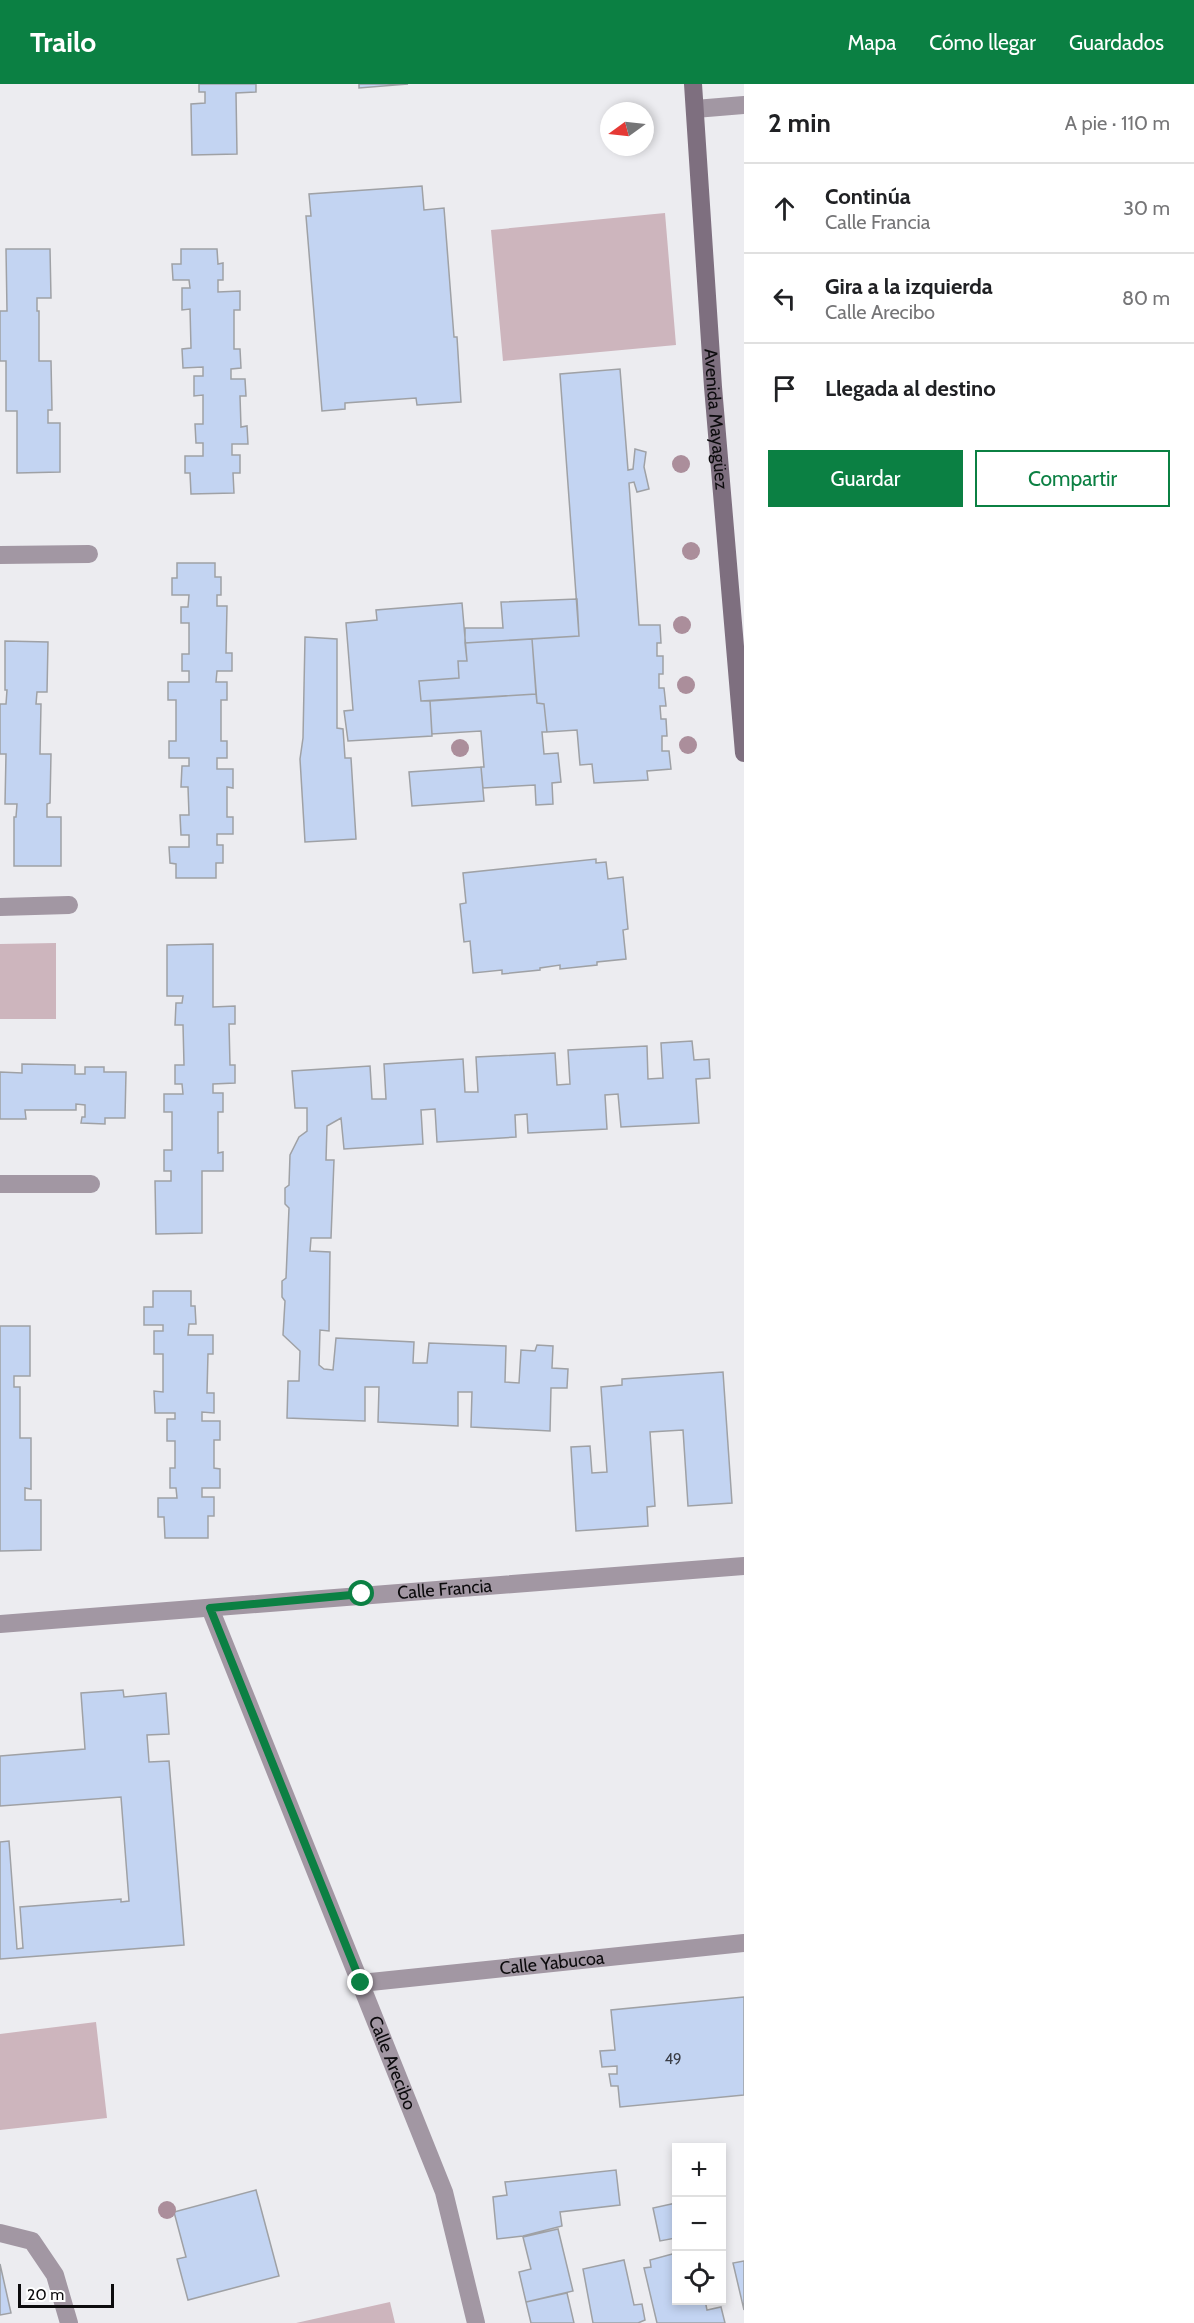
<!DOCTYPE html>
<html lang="es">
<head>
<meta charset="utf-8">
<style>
  body { margin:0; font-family:Cabin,sans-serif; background:#f2f2f2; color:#202124 }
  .controls { position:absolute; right:18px; bottom:18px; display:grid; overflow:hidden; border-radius:0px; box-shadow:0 3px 9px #0003 }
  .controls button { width:54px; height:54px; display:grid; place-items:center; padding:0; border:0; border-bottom:2px solid #e0e0e0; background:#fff; color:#202124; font:30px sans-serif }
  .compass { position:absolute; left:600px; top:18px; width:54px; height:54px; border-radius:50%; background:#fff; box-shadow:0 3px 9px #0003; rotate:255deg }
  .scale { position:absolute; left:18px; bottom:15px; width:96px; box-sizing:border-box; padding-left:6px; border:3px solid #0c0b0d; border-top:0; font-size:16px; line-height:21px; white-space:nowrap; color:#0c0b0d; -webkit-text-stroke:4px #fff; paint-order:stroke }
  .stop { position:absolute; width:18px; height:18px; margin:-14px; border:4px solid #0b8043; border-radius:50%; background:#fff }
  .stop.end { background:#0b8043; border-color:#fff; box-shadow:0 2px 6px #0008 }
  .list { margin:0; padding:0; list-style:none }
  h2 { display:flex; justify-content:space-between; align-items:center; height:78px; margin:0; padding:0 24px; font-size:26px }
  h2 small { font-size:20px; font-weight:400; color:#757577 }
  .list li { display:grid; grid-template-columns:39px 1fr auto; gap:18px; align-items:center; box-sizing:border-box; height:90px; padding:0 24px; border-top:2px solid #e0e0e0 }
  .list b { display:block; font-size:22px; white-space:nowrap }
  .list p { margin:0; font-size:20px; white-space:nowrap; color:#757577 }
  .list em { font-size:20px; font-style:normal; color:#757577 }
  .actions { display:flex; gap:12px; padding:18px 24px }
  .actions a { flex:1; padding:14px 0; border:2px solid #0b8043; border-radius:0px; text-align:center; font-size:21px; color:#0b8043 }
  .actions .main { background:#0b8043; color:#fff }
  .icon { flex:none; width:33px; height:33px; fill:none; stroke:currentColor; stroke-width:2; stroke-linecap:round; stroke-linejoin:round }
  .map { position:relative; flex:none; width:744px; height:2239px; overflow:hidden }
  header { display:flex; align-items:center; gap:36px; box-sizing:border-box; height:84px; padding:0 30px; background:#0b8043; color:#fff }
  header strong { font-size:28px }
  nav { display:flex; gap:33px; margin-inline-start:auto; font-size:21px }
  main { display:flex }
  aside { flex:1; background:#fff }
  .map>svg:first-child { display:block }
  .green { fill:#cdb5bd }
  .building { fill:#c3d4f2; stroke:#9fa1a5; stroke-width:1.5 }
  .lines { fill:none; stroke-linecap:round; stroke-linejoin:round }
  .street { stroke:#a297a3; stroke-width:18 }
  .secondary { stroke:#7e6f7f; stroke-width:18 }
  .tree { fill:#ab8e9b }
  .route { stroke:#0b8043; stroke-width:8 }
  .labels { text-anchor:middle; stroke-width:6; stroke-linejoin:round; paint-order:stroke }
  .number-label { font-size:15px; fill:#3a3d46 }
  .street-label { font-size:18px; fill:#0c0b0d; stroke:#fff }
</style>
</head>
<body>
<header>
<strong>Trailo</strong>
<nav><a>Mapa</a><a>Cómo llegar</a><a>Guardados</a></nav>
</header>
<main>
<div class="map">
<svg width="744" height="2239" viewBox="0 0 744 2239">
  <rect width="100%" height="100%" fill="#ececf0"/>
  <!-- green -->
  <path class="green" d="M 665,129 L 676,261 L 503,277 L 491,146 Z
    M 56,859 L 56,935 L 0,935 L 0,860 Z
    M 96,1938 L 107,2034 L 0,2046 L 0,1950 Z
    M 390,2218 L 395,2239 L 296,2239 Z"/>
  <!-- building -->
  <path class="building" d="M 199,0 L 256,0 L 256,8 L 236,9 L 237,70 L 192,71 L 191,20 L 205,19 L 205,8 L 199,8 Z
    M 359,0 L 408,0 L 359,4 Z
    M 422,102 L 424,126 L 444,124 L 454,253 L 457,253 L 461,318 L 417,321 L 416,314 L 345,319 L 345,325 L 322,327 L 306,132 L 311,132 L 309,110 Z
    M 6,165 L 50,165 L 51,214 L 37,214 L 37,227 L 39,227 L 39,277 L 51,277 L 52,326 L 48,326 L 48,339 L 60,339 L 60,388 L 17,389 L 17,327 L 6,327 L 6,277 L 0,277 L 0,227 L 7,227 Z
    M 181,165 L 217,165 L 218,180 L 223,179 L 223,196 L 218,196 L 218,208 L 240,207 L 240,226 L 234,226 L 234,265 L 240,265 L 241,284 L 231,285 L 231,295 L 245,295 L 246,312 L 240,312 L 241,343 L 247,342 L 248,360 L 232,360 L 232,371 L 240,371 L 240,389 L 233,389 L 234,409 L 191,410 L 190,389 L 185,389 L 185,372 L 203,372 L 203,359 L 196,359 L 195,340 L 203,340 L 203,311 L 194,312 L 194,292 L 203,292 L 203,283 L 183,284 L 182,265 L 191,264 L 190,225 L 182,226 L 182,204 L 190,204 L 189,196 L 173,196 L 172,180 L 181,180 Z
    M 620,285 L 628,386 L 633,385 L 635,365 L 646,368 L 644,383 L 649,405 L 637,408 L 634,398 L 629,399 L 639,541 L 660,541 L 661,559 L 657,559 L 657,572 L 663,572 L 663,590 L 659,590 L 659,604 L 664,604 L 666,622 L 660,622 L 661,635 L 666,635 L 667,652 L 662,652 L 662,667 L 669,667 L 671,685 L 647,687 L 648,696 L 594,699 L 592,680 L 580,681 L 577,646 L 547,648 L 544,620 L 537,619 L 532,555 L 579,552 L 560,290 Z
    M 177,479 L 215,479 L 215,493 L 221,493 L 221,511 L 217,511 L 217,522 L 227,522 L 226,569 L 232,569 L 232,587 L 217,587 L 216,598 L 227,598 L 227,616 L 221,616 L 221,657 L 227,657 L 227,674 L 217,674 L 217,685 L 233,685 L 233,704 L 227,703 L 227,733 L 233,733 L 233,750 L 217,750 L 217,761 L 223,761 L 223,779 L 216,779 L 216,794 L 176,794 L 176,780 L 170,779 L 169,763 L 189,763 L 189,751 L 181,751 L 180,731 L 189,731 L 188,703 L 181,703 L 182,682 L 189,682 L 189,674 L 169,674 L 169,657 L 176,657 L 176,616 L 168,616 L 168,598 L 189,598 L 189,587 L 182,587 L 182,570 L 189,570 L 189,539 L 181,539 L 181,523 L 188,523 L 189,511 L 172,511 L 172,494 L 177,494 Z
    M 577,515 L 579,552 L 465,559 L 465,544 L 503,544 L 501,518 Z
    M 462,519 L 467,577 L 458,577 L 459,594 L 419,597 L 421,617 L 430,617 L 432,652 L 348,657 L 344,627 L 353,626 L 346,539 L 377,536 L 376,526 Z
    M 305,553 L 337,555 L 337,644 L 343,645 L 345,674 L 351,674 L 356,755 L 305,758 L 300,675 L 303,654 Z
    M 532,555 L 536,610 L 421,617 L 419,597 L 459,594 L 458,577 L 467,577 L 465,559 Z
    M 5,557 L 48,558 L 47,608 L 37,608 L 36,620 L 41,620 L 40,670 L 51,670 L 50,719 L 47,720 L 47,733 L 61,733 L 61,782 L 14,782 L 14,733 L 16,733 L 17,720 L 5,720 L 6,670 L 0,670 L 0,620 L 6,620 L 7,606 L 5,606 Z
    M 536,610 L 537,619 L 544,620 L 547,648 L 542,648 L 544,670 L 558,669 L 561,698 L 552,699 L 553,720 L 536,721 L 535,701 L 483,704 L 481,683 L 484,683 L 481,647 L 432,650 L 430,617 Z
    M 481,683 L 484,717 L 412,722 L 409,688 Z
    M 596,775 L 596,779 L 606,778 L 608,795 L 623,793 L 628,845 L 623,846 L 626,875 L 597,878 L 597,881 L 560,885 L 560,881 L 540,884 L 540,886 L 502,890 L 502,886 L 473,889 L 470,857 L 464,858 L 460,820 L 466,819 L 463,789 Z
    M 213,860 L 213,923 L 235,922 L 235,940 L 229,940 L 230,981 L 235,981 L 235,999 L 213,1000 L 213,1009 L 223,1009 L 223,1028 L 218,1028 L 218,1069 L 223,1068 L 223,1087 L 202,1087 L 202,1149 L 156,1150 L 155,1097 L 171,1097 L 171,1087 L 164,1087 L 164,1066 L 172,1066 L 172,1028 L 164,1028 L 164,1010 L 183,1010 L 182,1000 L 175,1000 L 175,981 L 184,981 L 183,941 L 175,941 L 176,919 L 182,919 L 183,912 L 167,912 L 167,861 Z
    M 692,957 L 694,976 L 709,975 L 710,994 L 696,995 L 699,1039 L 621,1043 L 618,1010 L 605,1011 L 607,1045 L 528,1049 L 527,1030 L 515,1031 L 516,1053 L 437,1058 L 435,1025 L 421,1026 L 423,1060 L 344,1065 L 341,1034 L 327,1042 L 326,1076 L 334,1076 L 331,1154 L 311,1154 L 310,1167 L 330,1168 L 329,1247 L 320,1246 L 319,1281 L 324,1285 L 333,1286 L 336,1254 L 414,1258 L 413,1279 L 427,1279 L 429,1259 L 506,1262 L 505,1298 L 519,1299 L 521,1266 L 535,1267 L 537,1261 L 553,1262 L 552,1284 L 568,1285 L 567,1304 L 551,1304 L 550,1347 L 471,1343 L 472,1308 L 458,1308 L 458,1342 L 378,1338 L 379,1303 L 365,1303 L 365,1337 L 287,1334 L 288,1297 L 299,1297 L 300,1267 L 283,1251 L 285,1217 L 282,1213 L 282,1197 L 286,1194 L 289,1124 L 285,1120 L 285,1104 L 289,1101 L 290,1071 L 299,1053 L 307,1047 L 307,1024 L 295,1024 L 292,987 L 370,982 L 372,1015 L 386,1015 L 384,980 L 463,975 L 465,1008 L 478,1008 L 476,973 L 555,969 L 557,1001 L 570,1000 L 568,966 L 647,962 L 648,995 L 663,994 L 661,959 Z
    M 22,980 L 75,981 L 75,990 L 85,990 L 85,983 L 104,983 L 104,988 L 126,988 L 125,1034 L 105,1034 L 105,1040 L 81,1039 L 82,1033 L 85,1033 L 85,1021 L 76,1020 L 76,1026 L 25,1026 L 26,1035 L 0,1035 L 0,988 L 22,989 Z
    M 153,1207 L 191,1207 L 191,1222 L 195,1222 L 196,1240 L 189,1240 L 188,1251 L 213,1251 L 213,1270 L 208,1270 L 207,1309 L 214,1309 L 214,1329 L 202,1328 L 202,1337 L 220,1337 L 220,1356 L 214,1356 L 214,1384 L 220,1385 L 220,1404 L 202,1404 L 202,1413 L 214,1413 L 214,1432 L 208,1432 L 208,1454 L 165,1454 L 164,1433 L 158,1433 L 158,1414 L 177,1414 L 176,1404 L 170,1404 L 170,1384 L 175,1384 L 175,1357 L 167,1357 L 167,1335 L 175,1335 L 175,1329 L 155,1329 L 154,1307 L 163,1308 L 163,1270 L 154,1270 L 154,1247 L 163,1247 L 163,1241 L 144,1241 L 144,1223 L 153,1223 Z
    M 0,1242 L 30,1242 L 30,1292 L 14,1292 L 14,1303 L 20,1303 L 20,1354 L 31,1354 L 31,1405 L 25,1404 L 25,1416 L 41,1416 L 41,1466 L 0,1467 Z
    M 723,1288 L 732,1419 L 688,1422 L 683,1346 L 650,1348 L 655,1422 L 647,1423 L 648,1442 L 576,1447 L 571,1363 L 590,1362 L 592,1389 L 607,1388 L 601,1303 L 622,1301 L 622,1295 Z
    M 123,1606 L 124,1613 L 166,1609 L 169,1650 L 147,1651 L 149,1678 L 169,1677 L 184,1861 L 0,1875 L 0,1758 L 9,1757 L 17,1865 L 23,1864 L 20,1823 L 121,1815 L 121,1818 L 129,1817 L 121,1713 L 0,1722 L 0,1672 L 85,1665 L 81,1609 Z
    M 744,1913 L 744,2011 L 620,2023 L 618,2002 L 611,2002 L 609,1990 L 617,1990 L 617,1982 L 602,1983 L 600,1967 L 615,1966 L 611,1926 Z
    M 616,2086 L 620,2121 L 560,2128 L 562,2142 L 523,2152 L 497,2155 L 493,2113 L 507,2111 L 505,2098 Z
    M 256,2106 L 279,2192 L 188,2216 L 177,2175 L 186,2173 L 174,2128 Z
    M 676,2119 L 676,2154 L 660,2157 L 653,2124 Z
    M 558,2145 L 573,2207 L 526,2218 L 519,2188 L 531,2185 L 523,2153 Z
    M 676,2169 L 676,2216 L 705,2216 L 707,2226 L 721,2223 L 725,2239 L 657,2239 L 644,2184 L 651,2183 L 650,2176 Z
    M 624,2176 L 634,2221 L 642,2220 L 645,2236 L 638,2239 L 593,2239 L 583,2185 Z
    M 744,2177 L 744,2226 L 733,2179 Z
    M 0,2180 L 11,2229 L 0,2231 Z
    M 567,2209 L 574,2239 L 531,2239 L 526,2218 Z"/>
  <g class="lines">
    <!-- street -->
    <g class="street">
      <path d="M 695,25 L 744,21"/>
      <path d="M 0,471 L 89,470"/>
      <path d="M 0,823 L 69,821"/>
      <path d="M 0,1100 L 91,1100"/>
      <path id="s1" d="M 210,1524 L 444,2108 L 476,2239"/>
      <path id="s2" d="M 0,1540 L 744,1482"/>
      <path id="s3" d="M 361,1899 L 744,1859"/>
      <path d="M 0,2149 L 32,2157 L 55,2191 L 69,2239"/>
    </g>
    <!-- secondary -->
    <path class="secondary" id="s4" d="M 693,0 L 713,303 L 744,669"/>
  </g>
  <!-- trees -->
  <g class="tree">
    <circle cx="681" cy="380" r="9"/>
    <circle cx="691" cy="467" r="9"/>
    <circle cx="682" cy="541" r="9"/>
    <circle cx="686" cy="601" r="9"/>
    <circle cx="688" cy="661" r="9"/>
    <circle cx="460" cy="664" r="9"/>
    <circle cx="167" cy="2126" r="9"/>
  </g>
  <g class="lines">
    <!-- route -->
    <path class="route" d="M 361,1899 L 210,1524 L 362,1510"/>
  </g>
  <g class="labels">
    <!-- number labels -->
    <g class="number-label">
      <text x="673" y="1980">49</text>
    </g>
    <!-- street labels -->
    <g class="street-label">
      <text dy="6" stroke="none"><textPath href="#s4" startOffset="336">Avenida Mayagüez</textPath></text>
      <text dy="6" stroke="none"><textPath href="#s2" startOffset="446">Calle Francia</textPath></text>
      <text dy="6" stroke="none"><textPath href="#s3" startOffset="192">Calle Yabucoa</textPath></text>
      <text dy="6" stroke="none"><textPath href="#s1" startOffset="490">Calle Arecibo</textPath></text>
    </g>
  </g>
</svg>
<div class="controls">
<button>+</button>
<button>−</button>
<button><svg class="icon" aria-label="locate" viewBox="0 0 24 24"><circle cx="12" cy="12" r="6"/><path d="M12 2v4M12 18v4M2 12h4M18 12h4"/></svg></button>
</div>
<svg class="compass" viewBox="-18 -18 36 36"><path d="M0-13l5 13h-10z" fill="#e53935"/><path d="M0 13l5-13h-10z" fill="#757577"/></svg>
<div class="scale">20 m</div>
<div class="stop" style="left:362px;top:1510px"></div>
<div class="stop end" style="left:361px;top:1899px"></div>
</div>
<aside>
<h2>2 min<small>A pie · 110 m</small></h2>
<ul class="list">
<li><svg class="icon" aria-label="ahead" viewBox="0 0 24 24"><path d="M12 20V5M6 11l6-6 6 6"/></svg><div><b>Continúa</b><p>Calle Francia</p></div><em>30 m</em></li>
<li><svg class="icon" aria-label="left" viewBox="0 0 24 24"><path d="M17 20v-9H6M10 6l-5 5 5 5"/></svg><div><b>Gira a la izquierda</b><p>Calle Arecibo</p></div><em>80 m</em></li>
<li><svg class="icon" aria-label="arrive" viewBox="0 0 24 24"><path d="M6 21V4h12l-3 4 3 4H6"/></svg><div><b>Llegada al destino</b></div></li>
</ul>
<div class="actions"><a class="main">Guardar</a><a>Compartir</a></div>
</aside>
</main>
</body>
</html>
